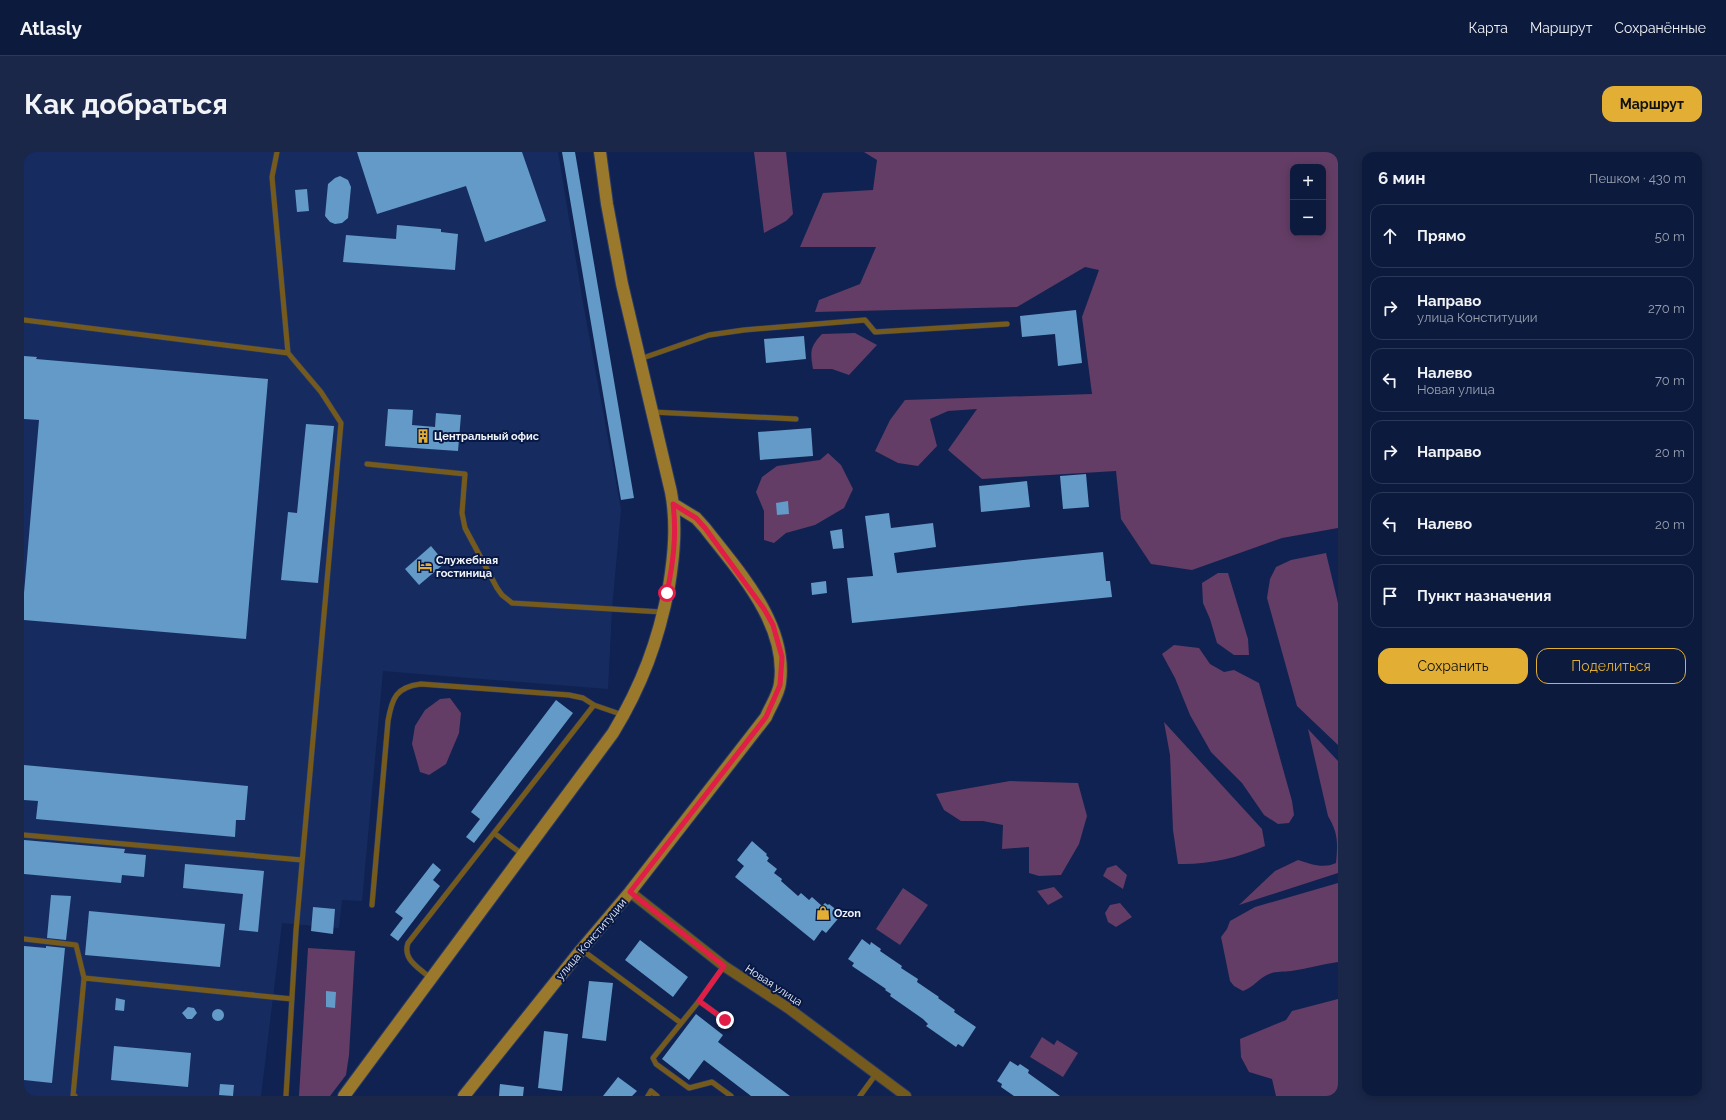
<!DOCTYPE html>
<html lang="ru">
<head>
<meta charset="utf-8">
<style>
  body { margin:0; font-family:Raleway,sans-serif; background:#1a2748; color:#f1f3f6 }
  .controls { position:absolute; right:12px; top:12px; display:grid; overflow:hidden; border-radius:8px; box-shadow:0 2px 10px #0003 }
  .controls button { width:36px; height:36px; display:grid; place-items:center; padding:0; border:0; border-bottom:1px solid #2c3857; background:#0c1a3d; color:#f1f3f6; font:20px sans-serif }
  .stop { position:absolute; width:12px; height:12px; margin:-9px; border:3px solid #e11d48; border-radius:50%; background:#fff }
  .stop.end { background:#e11d48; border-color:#fff; box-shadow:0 1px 4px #0008 }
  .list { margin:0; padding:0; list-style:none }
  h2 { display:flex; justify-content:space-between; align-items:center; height:52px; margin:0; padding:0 16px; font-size:17px }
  h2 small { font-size:13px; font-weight:400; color:#9aa1b0 }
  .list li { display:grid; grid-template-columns:26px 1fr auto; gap:12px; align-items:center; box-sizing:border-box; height:64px; margin:0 8px 8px; padding:0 8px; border:1px solid #2c3857; border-radius:12px }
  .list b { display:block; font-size:15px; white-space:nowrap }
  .list p { margin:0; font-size:13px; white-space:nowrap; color:#9aa1b0 }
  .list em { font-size:13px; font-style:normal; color:#9aa1b0 }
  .actions { display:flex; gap:8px; padding:12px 16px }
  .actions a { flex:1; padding:9px 0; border:1px solid #e2af34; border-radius:12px; text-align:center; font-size:14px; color:#e2af34 }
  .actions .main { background:#e2af34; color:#111 }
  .icon { flex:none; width:22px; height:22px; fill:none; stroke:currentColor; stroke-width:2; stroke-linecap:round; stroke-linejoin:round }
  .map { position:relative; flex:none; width:1314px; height:944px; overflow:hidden; border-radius:12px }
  header { display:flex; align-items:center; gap:24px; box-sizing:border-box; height:56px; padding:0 20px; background:#0c1a3d; border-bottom:1px solid #2c3857 }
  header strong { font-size:19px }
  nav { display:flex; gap:22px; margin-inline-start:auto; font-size:14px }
  .intro { display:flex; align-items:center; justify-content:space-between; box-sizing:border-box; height:96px; padding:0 24px }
  h1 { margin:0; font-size:28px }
  .button { padding:10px 18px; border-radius:12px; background:#e2af34; color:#111; font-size:14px; font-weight:700 }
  main { display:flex; gap:24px; padding:0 24px }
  aside { flex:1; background:#0c1a3d; border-radius:12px; box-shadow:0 2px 10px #0003 }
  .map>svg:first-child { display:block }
  .built { fill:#162c61 }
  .green { fill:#633d65; fill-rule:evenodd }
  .building { fill:#639ac7 }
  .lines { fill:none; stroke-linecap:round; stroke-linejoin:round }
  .lane-casing { stroke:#2b3b65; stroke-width:6 }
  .street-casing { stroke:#2b3b65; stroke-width:12 }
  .secondary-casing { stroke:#2b3b65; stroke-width:14 }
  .lane { stroke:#755a1e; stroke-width:5 }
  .street { stroke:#755a1e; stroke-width:10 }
  .secondary { stroke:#9a792d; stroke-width:12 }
  .route { stroke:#e11d48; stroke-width:5 }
  .labels { text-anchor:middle; stroke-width:4; stroke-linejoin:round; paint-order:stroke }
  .poi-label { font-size:11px; font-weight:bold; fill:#f0f3f9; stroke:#071845; text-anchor:start }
  .street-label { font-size:11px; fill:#f0f3f9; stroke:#071845 }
</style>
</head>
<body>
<header>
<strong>Atlasly</strong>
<nav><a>Карта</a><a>Маршрут</a><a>Сохранённые</a></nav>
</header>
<div class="intro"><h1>Как добраться</h1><a class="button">Маршрут</a></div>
<main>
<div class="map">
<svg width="1314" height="944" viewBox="0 0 1314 944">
  <rect width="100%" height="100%" fill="#102251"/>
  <!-- built -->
  <path class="built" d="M 0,0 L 534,0 L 559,151 L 597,357 L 588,457 L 584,537 L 359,519 L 338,749 L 318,748 L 315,776 L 258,771 L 237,944 L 0,944 Z"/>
  <!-- green -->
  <path class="green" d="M 730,0 L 762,0 L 769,62 L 762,69 L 740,81 Z
    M 840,0 L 1314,0 L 1314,376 L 1258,386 L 1168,418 L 1127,412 L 1097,367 L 1092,319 L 958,327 L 924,298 L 953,257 L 924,259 L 906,267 L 913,294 L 894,314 L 874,311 L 851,299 L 866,268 L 881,248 L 1068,242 L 1058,165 L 1075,118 L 1061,115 L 993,155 L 791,160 L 795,148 L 836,132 L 852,95 L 776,95 L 799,41 L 849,38 L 853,8 ZM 1269,15 L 1299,15 L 1299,81 L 1269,81 Z
    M 831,181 L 853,193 L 825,223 L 808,217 L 789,217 C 786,199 786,195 798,182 Z
    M 804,301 L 817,313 L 829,337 L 820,356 L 791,373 L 762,381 L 750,391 L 740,388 L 740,359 L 732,340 L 738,325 L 753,314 L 796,308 Z
    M 1302,401 L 1314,451 L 1314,593 L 1273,554 L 1243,446 L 1246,427 L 1252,415 L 1267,408 Z
    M 1194,421 L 1204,421 L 1224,487 L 1225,503 L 1210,503 L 1193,491 L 1186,467 L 1179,451 L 1178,431 Z
    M 1150,493 L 1175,496 L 1186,512 L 1200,520 L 1210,518 L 1235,531 L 1268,649 L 1270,663 L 1265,671 L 1254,672 L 1240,663 L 1218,631 L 1187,600 L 1166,563 L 1151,526 L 1138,502 Z
    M 426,546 L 437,561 L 435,581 L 422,612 L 405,623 L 396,620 L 388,592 L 391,574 L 401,558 L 416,547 Z
    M 1140,570 L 1238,677 L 1241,694 C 1214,706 1183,713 1154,712 L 1149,678 L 1146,603 Z
    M 1284,577 L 1314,609 L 1314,721 L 1215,753 L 1251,719 L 1274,708 C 1287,712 1299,717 1312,711 C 1314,690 1314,681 1304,664 Z
    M 986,629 L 1054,631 L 1063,664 L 1055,692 L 1037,723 L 1015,724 L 1005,721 L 1005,695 L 978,697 L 979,673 L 959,669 L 937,669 L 920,658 L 912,642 Z
    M 1092,713 L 1103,723 L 1099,737 L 1079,724 L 1083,716 Z
    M 1314,731 L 1314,810 C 1298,812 1283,817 1267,819 C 1260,820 1252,819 1245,822 C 1235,826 1230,835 1219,839 L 1210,834 L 1206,829 L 1197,785 L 1203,777 L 1206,769 L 1231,755 Z
    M 1030,735 L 1039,745 L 1024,753 L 1013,739 Z
    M 879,736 L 904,753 L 876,793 L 852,777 Z
    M 1096,751 L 1108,765 L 1092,775 L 1084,770 L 1081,761 L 1086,753 Z
    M 284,796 L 331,799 L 325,903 L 322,923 L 306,944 L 275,944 Z
    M 1314,847 L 1314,944 L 1252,944 L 1248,927 L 1225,920 L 1217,905 L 1216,887 L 1262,868 L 1268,859 Z
    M 1018,885 L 1030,893 L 1033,888 L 1054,901 L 1039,925 L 1006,905 Z"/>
  <!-- building -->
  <path class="building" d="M 333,0 L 498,0 L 522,69 L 461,90 L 442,34 L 353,62 Z
    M 538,0 L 551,0 L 610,346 L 597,348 Z
    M 316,24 L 324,28 L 327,35 L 324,66 L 318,71 L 311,72 L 306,70 L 301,64 L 304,32 L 311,26 Z
    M 283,37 L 285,59 L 273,60 L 271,38 Z
    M 373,73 L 417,77 L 417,80 L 434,82 L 431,118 L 319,110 L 322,83 L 372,87 Z
    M 1052,158 L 1058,211 L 1034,214 L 1031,182 L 998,185 L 996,164 Z
    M 780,184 L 782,207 L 742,211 L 740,187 Z
    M 0,204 L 13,205 L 12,207 L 244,227 L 222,487 L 0,468 L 0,441 L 15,268 L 0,267 Z
    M 364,257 L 389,258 L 388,273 L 411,275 L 412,261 L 437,263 L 434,299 L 361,294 Z
    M 282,272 L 310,274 L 294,431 L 257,428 L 264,360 L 273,361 Z
    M 787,276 L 789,304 L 736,308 L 734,280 Z
    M 1062,322 L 1065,355 L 1039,357 L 1036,324 Z
    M 1003,329 L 1006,355 L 957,360 L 955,334 Z
    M 764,349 L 765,362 L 753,363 L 752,351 Z
    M 865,361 L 867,376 L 909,371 L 912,395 L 870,401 L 873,421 L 1079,400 L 1082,429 L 1086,429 L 1088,445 L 828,471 L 823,426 L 849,424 L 841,364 Z
    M 818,377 L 820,396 L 809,397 L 806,379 Z
    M 407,394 L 421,411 L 395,433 L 381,417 Z
    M 802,429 L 803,441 L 788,443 L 787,431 Z
    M 532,548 L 549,561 L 450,691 L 442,685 L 456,667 L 447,660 Z
    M 0,613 L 224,634 L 221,668 L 212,668 L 211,685 L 12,667 L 14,649 L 0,648 Z
    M 0,688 L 101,697 L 100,701 L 122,703 L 120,725 L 98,723 L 97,731 L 0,722 Z
    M 728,689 L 743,702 L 742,703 L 745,706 L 743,709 L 753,717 L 750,721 L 758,727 L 757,729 L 774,744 L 777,741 L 785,748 L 788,745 L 798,754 L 801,751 L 804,753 L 805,752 L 818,762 L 802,781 L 798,778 L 790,789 L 711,725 L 720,714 L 713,708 Z
    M 409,711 L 417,718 L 409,728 L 416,734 L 374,789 L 366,783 L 379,766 L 371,760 Z
    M 161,712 L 240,719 L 234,780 L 215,778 L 219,742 L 159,736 Z
    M 27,743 L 47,744 L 42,788 L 23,786 Z
    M 289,755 L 311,757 L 309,782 L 287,779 Z
    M 65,759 L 201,772 L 196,815 L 61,803 Z
    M 838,787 L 846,793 L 847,790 L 857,797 L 856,799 L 878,814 L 877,816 L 894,827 L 893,830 L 915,845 L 914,846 L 931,858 L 930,860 L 952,875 L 939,895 L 934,892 L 932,895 L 902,874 L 904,872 L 899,867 L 866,844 L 867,842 L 861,838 L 862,837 L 828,814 L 830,811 L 824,807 Z
    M 616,788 L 664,825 L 649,845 L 601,808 Z
    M 0,794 L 22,796 L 22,794 L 41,796 L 28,931 L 0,928 Z
    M 565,829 L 589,831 L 582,889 L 558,886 Z
    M 302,839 L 312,840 L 311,856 L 302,855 Z
    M 92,846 L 101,848 L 100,859 L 91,858 Z
    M 164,855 L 170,856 L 173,861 L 168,867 L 163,867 L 158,861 Z
    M188 863a6 6 0 1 1 12 0a6 6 0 1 1-12 0Z
    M 672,862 L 699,883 L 694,890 L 766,944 L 727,944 L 680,908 L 665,928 L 638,907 Z
    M 520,879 L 544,882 L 538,939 L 514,936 Z
    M 90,894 L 167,901 L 164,935 L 87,928 Z
    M 986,909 L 994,914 L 996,912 L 1005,918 L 1004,921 L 1036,944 L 990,944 L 977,935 L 978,932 L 973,929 Z
    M 594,925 L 613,939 L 608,944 L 579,944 Z
    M 196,932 L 210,933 L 209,944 L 195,943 Z
    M 476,932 L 500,935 L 499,944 L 475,944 Z"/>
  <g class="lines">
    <defs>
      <path id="lane" d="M 253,0 L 248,25 L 264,201 L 297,240 L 317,271 L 272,779 L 262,944
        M 0,168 L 264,201
        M 616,207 L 685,183 L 720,178 L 841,168 L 851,180 L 983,172
        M 628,260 L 772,267
        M 343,312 L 441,322 L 438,361 L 441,376 L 473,436 L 478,443 L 488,451 L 638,460
        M 470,681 L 498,702
        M 0,683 L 278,708
        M 348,753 L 364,569 C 368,546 372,535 397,532 L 545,543 L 559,546 L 570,553 L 599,563
        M 0,787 L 52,793 L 60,826 L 49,944 L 51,944
        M 558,798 L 657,871
        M 700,814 L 675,849 L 629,906 L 632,912 L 665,936 L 688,930 L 707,944
        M 60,826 L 268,847
        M 406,826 C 396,816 378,808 384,791 L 570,553
        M 675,849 L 701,868
        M 624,944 L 627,939 L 633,944
        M 836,944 L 852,922"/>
      <path id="street" d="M 606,740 L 700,814 L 764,856 L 882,944"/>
      <path id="secondary" d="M 320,944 L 589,581 C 618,533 634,490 645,434 C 650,403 653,372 647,340 L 598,132 L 583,52 L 576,0
        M 440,944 L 557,798 L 606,740 L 742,565 C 746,555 755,542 756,531 C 764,472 715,420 681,376 L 672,366 L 649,352"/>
    </defs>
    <!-- lane casing -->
    <use href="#lane" class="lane-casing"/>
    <!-- street casing -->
    <use href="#street" class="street-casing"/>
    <!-- secondary casing -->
    <use href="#secondary" class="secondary-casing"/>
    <!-- lane -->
    <use href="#lane" class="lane"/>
    <!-- street -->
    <use href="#street" class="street"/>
    <!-- secondary -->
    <use href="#secondary" class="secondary"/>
  </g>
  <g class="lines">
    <!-- route -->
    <path class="route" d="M 643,441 C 649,411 653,382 649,352 L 672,366 L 681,376 L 740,457 L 749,473 L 758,505 L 756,533 L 742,565 L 606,740 L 700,814 L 675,849 L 701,868"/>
  </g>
  <!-- icons -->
  <defs>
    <symbol id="building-bare" viewBox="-9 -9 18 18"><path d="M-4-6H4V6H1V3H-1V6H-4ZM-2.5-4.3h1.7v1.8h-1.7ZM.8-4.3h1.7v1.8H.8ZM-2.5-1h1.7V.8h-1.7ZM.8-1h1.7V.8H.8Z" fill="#e2af34" stroke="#071845" stroke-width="2.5" paint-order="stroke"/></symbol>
    <symbol id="hotel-bare" viewBox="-9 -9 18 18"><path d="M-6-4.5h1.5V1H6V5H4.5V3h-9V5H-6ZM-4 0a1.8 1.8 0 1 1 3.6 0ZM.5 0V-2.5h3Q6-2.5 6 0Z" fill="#e2af34" stroke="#071845" stroke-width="2.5" paint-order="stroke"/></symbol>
    <symbol id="shop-bare" viewBox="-9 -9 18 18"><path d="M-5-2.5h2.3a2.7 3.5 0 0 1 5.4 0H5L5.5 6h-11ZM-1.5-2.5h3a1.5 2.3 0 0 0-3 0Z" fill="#e2af34" stroke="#071845" stroke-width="2.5" paint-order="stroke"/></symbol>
  </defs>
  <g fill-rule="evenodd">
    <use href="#building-bare" x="389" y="274" width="20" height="20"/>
    <use href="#hotel-bare" x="391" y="404" width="20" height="20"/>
    <use href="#shop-bare" x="789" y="751" width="20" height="20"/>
  </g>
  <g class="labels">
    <!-- poi labels -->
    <g class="poi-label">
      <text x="410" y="288">Центральный офис</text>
      <text x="412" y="412">Служебная<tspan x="412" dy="13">гостиница</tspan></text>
      <text x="810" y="765">Ozon</text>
    </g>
    <!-- street labels -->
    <g class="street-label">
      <text transform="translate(567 787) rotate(-50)" y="4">улица Конституции</text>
      <text transform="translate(750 833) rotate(33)" y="4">Новая улица</text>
    </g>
  </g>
</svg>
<div class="controls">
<button>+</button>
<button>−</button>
</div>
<div class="stop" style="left:643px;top:441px"></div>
<div class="stop end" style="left:701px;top:868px"></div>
</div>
<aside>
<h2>6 мин<small>Пешком · 430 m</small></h2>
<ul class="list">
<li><svg class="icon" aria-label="ahead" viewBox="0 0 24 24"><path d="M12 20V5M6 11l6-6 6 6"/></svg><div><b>Прямо</b></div><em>50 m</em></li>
<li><svg class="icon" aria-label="right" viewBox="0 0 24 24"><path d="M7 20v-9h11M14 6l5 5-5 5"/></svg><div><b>Направо</b><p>улица Конституции</p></div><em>270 m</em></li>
<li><svg class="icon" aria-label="left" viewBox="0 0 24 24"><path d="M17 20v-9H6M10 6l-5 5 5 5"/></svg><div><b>Налево</b><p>Новая улица</p></div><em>70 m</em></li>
<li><svg class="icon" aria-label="right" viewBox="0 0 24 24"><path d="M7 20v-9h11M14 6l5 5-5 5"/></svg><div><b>Направо</b></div><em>20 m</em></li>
<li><svg class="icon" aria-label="left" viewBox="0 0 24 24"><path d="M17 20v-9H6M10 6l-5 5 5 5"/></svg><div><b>Налево</b></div><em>20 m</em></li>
<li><svg class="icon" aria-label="arrive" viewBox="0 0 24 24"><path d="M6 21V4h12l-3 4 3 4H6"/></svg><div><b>Пункт назначения</b></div></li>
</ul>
<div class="actions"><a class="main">Сохранить</a><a>Поделиться</a></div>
</aside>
</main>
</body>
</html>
